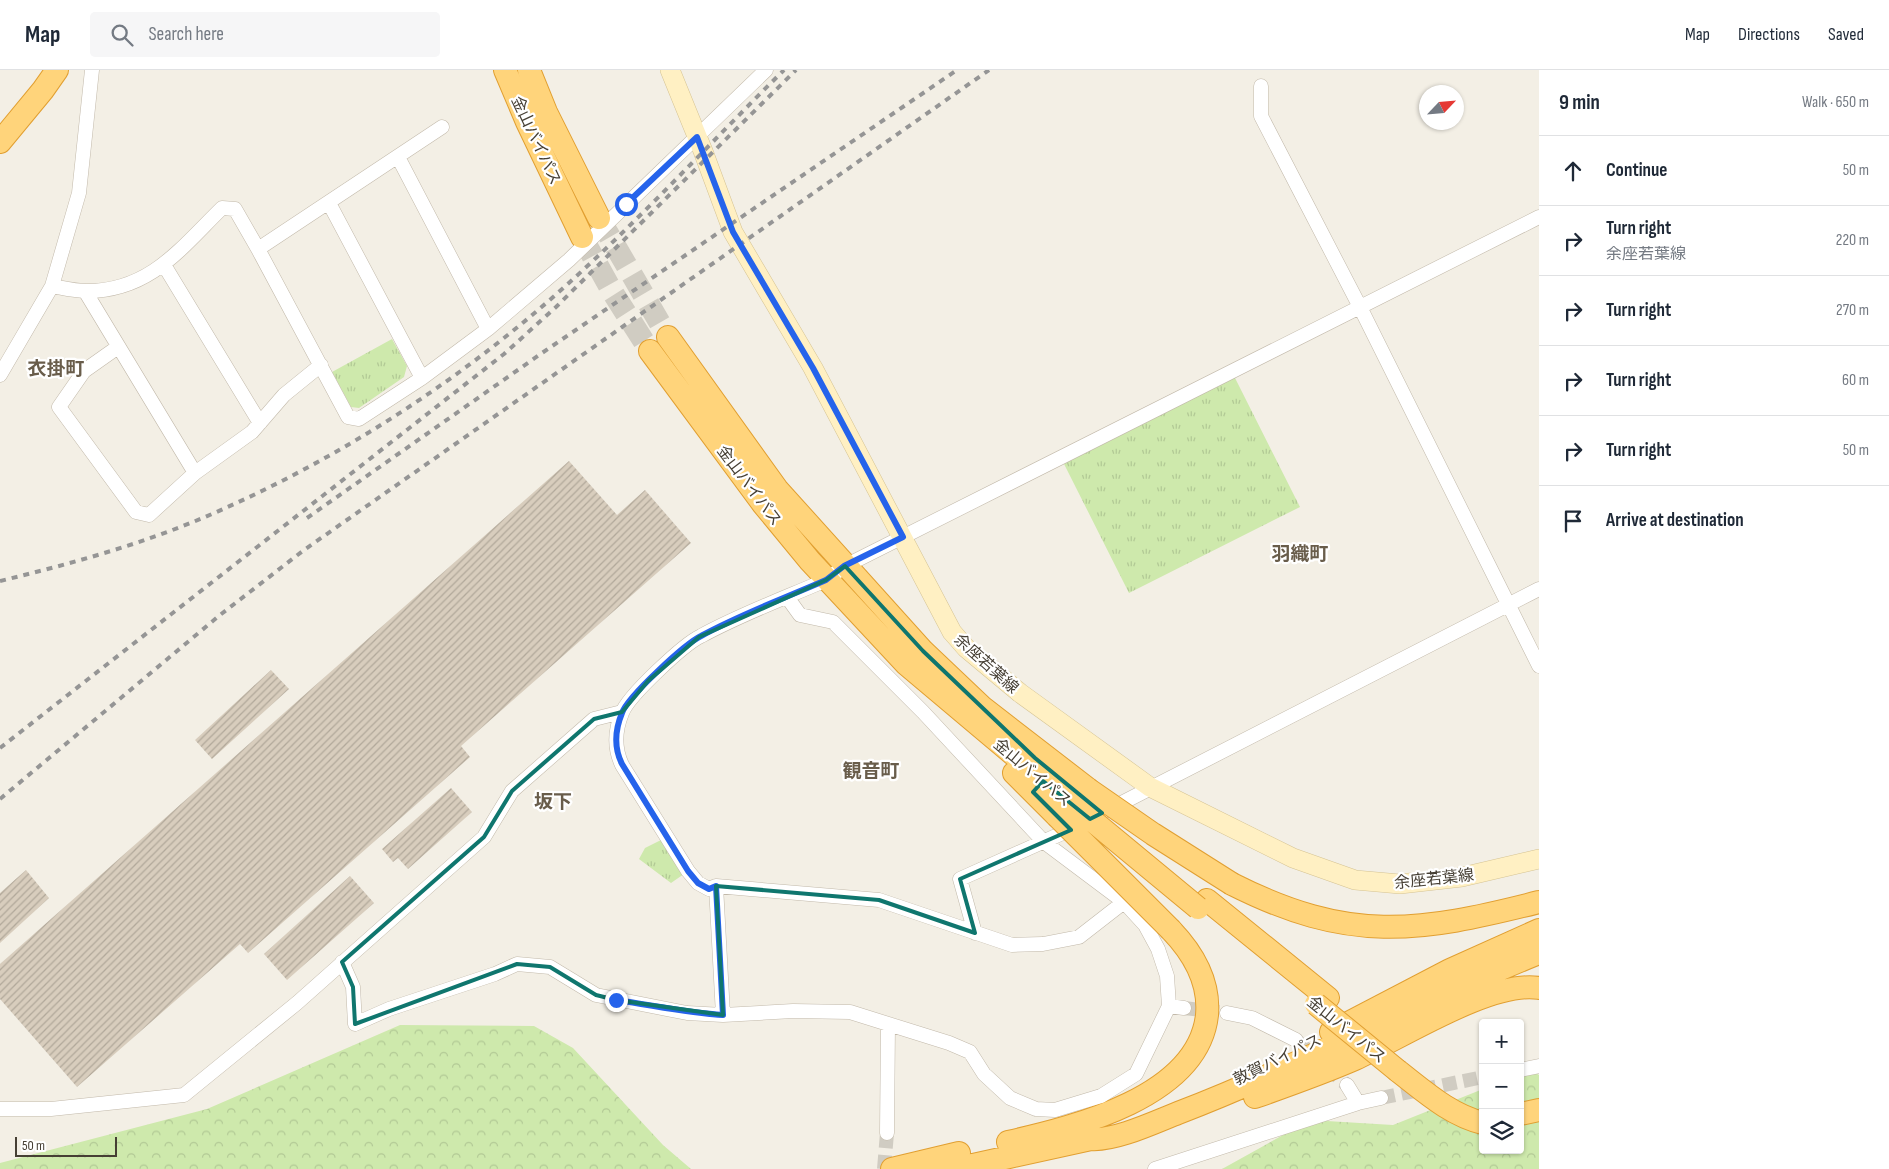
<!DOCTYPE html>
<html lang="en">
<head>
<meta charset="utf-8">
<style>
  body { margin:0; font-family:"Sofia Sans Condensed","Noto Sans JP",sans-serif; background:#f6f6f7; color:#1f2937 }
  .controls { position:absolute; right:15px; bottom:15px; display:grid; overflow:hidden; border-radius:5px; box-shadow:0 1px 4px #0004 }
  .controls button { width:45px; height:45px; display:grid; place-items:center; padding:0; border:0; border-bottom:1px solid #e0e1e3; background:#fff; color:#1f2937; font:25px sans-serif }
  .compass { position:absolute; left:1419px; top:15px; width:45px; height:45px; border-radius:50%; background:#fff; box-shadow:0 1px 4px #0004; rotate:64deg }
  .scale { position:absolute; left:15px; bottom:12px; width:102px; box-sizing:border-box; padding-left:5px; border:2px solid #463f34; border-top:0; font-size:14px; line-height:18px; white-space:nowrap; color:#463f34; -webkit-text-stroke:4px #fff; paint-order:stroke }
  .stop { position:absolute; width:15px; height:15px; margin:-11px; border:4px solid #2563eb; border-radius:50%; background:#fff }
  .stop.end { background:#2563eb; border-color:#fff; box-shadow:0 1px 5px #0008 }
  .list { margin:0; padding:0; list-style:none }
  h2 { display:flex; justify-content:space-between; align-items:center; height:65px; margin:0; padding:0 20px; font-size:21px }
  h2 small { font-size:16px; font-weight:400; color:#747a83 }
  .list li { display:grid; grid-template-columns:32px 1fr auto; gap:15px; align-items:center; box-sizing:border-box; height:70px; padding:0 20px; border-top:1px solid #e0e1e3 }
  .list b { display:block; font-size:19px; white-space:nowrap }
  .list p { margin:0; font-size:16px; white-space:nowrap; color:#747a83 }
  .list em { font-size:16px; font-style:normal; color:#747a83 }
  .icon { flex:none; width:28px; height:28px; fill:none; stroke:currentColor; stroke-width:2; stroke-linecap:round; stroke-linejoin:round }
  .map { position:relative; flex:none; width:1539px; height:1099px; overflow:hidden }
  header { display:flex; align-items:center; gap:30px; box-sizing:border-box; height:70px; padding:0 25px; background:#fff; border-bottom:1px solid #e0e1e3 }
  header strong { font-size:24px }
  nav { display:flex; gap:28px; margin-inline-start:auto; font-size:18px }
  .search { width:350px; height:45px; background:#f6f6f7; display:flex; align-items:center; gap:12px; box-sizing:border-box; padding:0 18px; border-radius:5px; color:#747a83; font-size:19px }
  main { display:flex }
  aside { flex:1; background:#fff }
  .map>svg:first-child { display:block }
  .grass { fill:url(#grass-tufts) }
  .forest { fill:url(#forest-crowns) }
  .building { fill:url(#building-hatch) }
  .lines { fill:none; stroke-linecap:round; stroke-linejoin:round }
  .minor-tunnel { stroke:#d0ccc2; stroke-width:14; stroke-dasharray:14 7; stroke-linecap:butt }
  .trunk-tunnel { stroke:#d0ccc2; stroke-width:22; stroke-dasharray:22 11; stroke-linecap:butt }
  .minor-casing { stroke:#c2b9aa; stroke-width:15 }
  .secondary-casing { stroke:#d5c393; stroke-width:20 }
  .trunk-casing { stroke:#e19f31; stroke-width:24 }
  .minor { stroke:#fff; stroke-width:14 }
  .secondary { stroke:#fff0c3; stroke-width:19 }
  .trunk { stroke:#ffd47b; stroke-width:22 }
  .rail { stroke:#959595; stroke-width:4; stroke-dasharray:6 6; stroke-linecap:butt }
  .trunk-bridge-casing { stroke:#e19f31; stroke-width:24; stroke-linecap:butt }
  .trunk-bridge { stroke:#ffd47b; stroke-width:22 }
  .route { stroke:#2563eb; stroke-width:6 }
  .marked { fill:none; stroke:#0f766e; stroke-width:4; stroke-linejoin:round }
  .labels { text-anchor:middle; stroke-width:4.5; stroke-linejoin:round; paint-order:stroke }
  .street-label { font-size:16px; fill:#463f34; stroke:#fff }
  .quarter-label { font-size:19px; font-weight:bold; fill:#695d4b; stroke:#fff }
</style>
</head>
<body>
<header>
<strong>Map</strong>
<div class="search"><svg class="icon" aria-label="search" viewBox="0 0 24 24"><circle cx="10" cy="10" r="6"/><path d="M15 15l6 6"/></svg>Search here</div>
<nav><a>Map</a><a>Directions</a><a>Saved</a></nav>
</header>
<main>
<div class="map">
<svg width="1539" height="1099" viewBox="0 0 1539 1099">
  <defs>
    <pattern id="grass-tufts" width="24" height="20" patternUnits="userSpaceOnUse" patternTransform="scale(1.25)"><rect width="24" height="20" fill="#cee9ac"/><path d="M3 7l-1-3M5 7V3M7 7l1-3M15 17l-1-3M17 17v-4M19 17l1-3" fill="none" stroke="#b2c995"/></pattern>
    <pattern id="forest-crowns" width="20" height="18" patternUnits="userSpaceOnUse" patternTransform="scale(1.25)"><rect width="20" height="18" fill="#cee9ac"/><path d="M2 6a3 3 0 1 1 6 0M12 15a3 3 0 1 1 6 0" fill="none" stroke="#b2c995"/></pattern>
    <pattern id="building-hatch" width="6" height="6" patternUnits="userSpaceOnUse" patternTransform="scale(1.25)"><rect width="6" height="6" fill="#d8cdbd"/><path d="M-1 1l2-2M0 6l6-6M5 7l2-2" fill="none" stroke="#b1a89a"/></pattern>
  </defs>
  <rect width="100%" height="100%" fill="#f3efe5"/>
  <!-- grass -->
  <path class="grass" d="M 392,269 L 407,296 L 404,307 L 359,338 L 351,337 L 332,302 Z
    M 1232,302 L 1300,437 L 1129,523 L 1061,388 Z
    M 661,770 L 684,804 L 671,813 L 639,789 L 645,778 Z"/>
  <!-- forest -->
  <path class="forest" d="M 400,955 L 534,956 L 573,978 L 663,1075 L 691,1099 L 0,1099 L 0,1093 L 207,1039 Z
    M 1531,1000 L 1539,1005 L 1539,1099 L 1222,1099 L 1310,1050 L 1393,1055 L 1483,1019 L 1483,1080 L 1520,1080 L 1520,1004 Z"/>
  <!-- building -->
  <path class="building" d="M 569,391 L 617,445 L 645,420 L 691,473 L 461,676 L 470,687 L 248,883 L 240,874 L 77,1017 L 0,929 L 0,894 Z
    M 271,600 L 289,619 L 212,689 L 195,670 Z
    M 451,718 L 472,742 L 408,799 L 398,788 L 393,792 L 382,779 Z
    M 26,800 L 49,828 L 0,873 L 0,823 Z
    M 350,806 L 374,833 L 287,910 L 264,884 Z"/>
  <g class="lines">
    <!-- minor-tunnel -->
    <path class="minor-tunnel" d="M 1184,938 L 1227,943
      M 1296,970 L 1347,1015
      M 1381,1028 L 1483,1007
      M 884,1099 L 887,1063"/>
    <!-- trunk-tunnel -->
    <path class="trunk-tunnel" d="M 599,148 L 668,267
      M 582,167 L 613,223 L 650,281"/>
    <defs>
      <path id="minor" d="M 1261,16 L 1261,46 L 1360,237 L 1539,596
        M 398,87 L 488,259
        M 329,133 L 422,308
        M 258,179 L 442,57
        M 164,195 L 260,353
        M 52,216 C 63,218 75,221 87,221 C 150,221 181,178 222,138 L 235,139 L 258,179 L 348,347 L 359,349 L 422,308 L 488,259 L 569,190 L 766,0
        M 85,221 L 195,403
        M 118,277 L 84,301 L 59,337 L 136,442 L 149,445 L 195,403 L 252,362 L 284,325 L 321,295
        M 0,305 L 52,216 L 79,123 L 92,0
        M 1108,740 L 1539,519
        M 716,816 L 723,945
        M 1124,832 L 1079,867 L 1043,874 L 1012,875 L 879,830 L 716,816 L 709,819 L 698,813 L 688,801 L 622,695 C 614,678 615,660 622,643 C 628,626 684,574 701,566 C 741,544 785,528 826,510 L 845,496 L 1539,147
        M 975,863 L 960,809 L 1076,757
        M 342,892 L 353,917 L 355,954 L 389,939 L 495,904 L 517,894 L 550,897 L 596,925 L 687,943 L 723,945 L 793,941 L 850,942 L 949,973 L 970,982 L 984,1004 L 1010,1028 L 1036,1039 L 1055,1040 L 1101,1026 L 1136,1004 L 1169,936 L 1167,906 L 1158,879 L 1145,855 L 1124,832 L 1044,772 L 923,642 L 833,552 L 800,545 L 787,527
        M 1169,936 L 1184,938
        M 1227,943 L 1252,948 L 1296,970
        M 1520,1000 L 1539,996
        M 1347,1015 L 1358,1033
        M 0,1039 L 51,1039 L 184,1025 L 297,933 L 484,767 L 512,721 L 594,649 L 622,642
        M 887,1063 L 888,954
        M 1155,1099 L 1358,1033 L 1381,1028"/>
      <path id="secondary" d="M 670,0 L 703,81 L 733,162 L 813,298 L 952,562 L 966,578 L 1020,623 L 1150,717 L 1293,788 L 1355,810 L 1400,814 L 1462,807 L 1539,789"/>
      <path id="trunk" d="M 505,0 L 527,52 L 582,167
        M 529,0 L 546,42 L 599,148
        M 0,72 L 43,20 L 57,0
        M 668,267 L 777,419 L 923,581 L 982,637 L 1088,719
        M 650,281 L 763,434 L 810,491 L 906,594 L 1071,733
        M 1014,703 L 1057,746
        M 1232,814 C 1349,873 1417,863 1539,832
        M 1207,830 L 1328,928
        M 1331,962 L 1450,900 L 1539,860
        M 1398,1001 C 1424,1021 1450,1045 1483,1053
        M 1255,1027 C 1289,1015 1323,1003 1355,989 C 1401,968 1491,910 1539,918
        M 1520,1044 L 1539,1040
        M 1008,1072 C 1075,1057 1198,1027 1207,945 C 1210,911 1193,883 1171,860
        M 892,1099 L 959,1083
        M 944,1099 L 973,1095 L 1091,1069 C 1115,1071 1155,1052 1178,1043 C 1301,996 1417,932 1539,883"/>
    </defs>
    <!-- minor casing -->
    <use href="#minor" class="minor-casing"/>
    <!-- secondary casing -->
    <use href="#secondary" class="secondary-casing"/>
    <!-- trunk casing -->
    <use href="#trunk" class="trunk-casing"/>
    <!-- minor -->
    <use href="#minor" class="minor"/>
    <!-- secondary -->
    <use href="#secondary" class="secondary"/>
    <!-- trunk -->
    <use href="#trunk" class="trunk"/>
    <!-- rail -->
    <path class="rail" d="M 307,448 L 542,283 L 957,0
      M 0,511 C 70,494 139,475 205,447 C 331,393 449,318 552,228 C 633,157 707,76 784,0
      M 0,678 L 504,284 L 556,237 L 796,0
      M 0,729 L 220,545 L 304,480 L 989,0"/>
    <defs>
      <path id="trunk-bridge" d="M 1088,719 L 1153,764 L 1232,814
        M 1071,733 L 1198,838
        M 1057,746 L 1171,860
        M 1316,934 L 1398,1001"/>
    </defs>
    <!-- trunk-bridge casing -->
    <use href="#trunk-bridge" class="trunk-bridge-casing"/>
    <!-- trunk-bridge -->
    <use href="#trunk-bridge" class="trunk-bridge"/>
  </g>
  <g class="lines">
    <!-- route -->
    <path class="route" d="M 616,930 C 652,935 687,943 723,945 L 716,816 L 709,819 L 698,813 L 688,801 L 622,694 C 614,678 615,660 622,643 C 628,626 685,574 701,566 C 741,544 785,528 826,510 L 844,496 L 903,467 L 813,298 L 733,162 L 697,67 L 626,134"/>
  </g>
  <!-- marked area -->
  <path class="marked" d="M 845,496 L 923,581 L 1035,688 L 1102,743 L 1090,749 L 1043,711 L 1033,722 L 1071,760 L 960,809 L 975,863 L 879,830 L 716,816 L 723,945 L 616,930 L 596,925 L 550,897 L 517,894 L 355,954 L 353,917 L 342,892 L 484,767 L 512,721 L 594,649 L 622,642 L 648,611 L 699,567 L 826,510 Z"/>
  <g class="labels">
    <!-- street labels -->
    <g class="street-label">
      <text transform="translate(537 70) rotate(65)" y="6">金山バイパス</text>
      <text transform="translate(750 415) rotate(53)" y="6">金山バイパス</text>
      <text transform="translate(987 593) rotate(42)" y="6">余座若葉線</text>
      <text transform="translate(1033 702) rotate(40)" y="6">金山バイパス</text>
      <text transform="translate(1434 808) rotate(-6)" y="6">余座若葉線</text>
      <text transform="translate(1347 959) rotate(39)" y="6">金山バイパス</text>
      <text transform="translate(1277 989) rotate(-26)" y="6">敦賀バイパス</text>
    </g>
    <!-- quarter labels -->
    <g class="quarter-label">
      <text x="56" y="305">衣掛町</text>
      <text x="1300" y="490">羽織町</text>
      <text x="871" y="707">観音町</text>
      <text x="553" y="738">坂下</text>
    </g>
  </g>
</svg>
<div class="controls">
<button>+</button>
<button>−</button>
<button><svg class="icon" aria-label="layers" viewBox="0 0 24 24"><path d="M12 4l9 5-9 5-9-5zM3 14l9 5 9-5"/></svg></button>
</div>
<svg class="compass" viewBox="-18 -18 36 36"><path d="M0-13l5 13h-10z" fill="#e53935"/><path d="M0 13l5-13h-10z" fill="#747a83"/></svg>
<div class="scale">50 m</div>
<div class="stop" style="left:626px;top:134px"></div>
<div class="stop end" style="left:616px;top:930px"></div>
</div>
<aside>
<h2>9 min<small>Walk · 650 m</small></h2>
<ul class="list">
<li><svg class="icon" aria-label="ahead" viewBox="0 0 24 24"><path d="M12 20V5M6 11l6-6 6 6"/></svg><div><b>Continue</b></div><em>50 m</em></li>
<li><svg class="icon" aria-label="right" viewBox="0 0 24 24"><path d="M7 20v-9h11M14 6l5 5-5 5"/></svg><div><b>Turn right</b><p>余座若葉線</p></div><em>220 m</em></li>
<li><svg class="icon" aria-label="right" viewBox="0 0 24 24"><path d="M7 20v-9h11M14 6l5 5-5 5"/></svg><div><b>Turn right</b></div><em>270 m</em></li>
<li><svg class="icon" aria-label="right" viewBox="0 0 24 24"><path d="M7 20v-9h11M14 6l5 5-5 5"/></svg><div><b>Turn right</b></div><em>60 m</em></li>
<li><svg class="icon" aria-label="right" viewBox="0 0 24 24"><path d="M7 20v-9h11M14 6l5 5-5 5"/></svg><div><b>Turn right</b></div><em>50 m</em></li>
<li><svg class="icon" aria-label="arrive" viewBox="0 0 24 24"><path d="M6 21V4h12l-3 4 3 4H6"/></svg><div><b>Arrive at destination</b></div></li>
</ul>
</aside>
</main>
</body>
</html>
